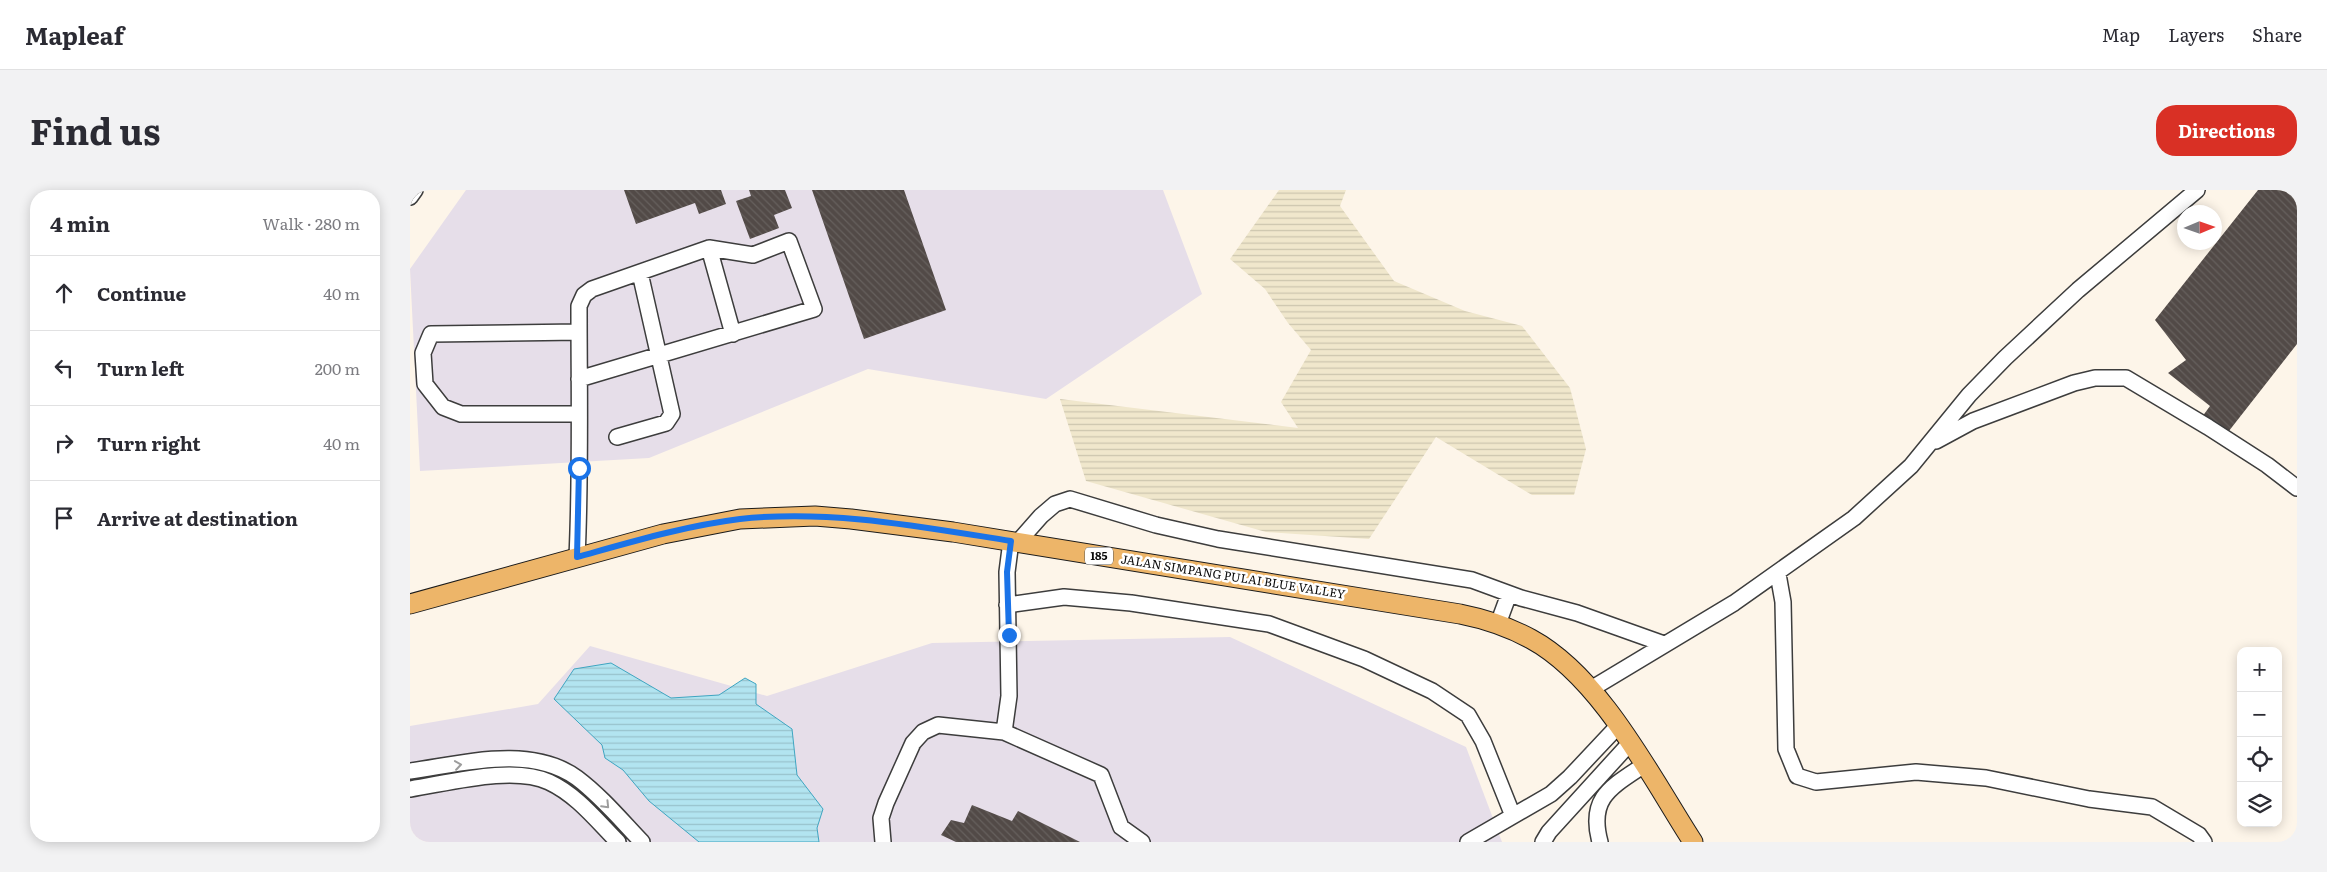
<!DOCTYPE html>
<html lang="en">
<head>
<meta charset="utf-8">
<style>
  body { margin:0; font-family:Literata,serif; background:#f2f2f3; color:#2b2b33 }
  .controls { position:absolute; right:15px; bottom:15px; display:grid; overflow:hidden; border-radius:10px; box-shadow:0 2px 12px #0003 }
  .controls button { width:45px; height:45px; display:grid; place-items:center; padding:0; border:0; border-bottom:1px solid #e1e1e2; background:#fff; color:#2b2b33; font:25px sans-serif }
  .compass { position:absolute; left:1767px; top:15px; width:45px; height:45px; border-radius:50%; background:#fff; box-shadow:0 2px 12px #0003; rotate:88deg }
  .stop { position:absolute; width:15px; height:15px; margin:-11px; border:4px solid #1a73e8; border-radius:50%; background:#fff }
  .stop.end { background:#1a73e8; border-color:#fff; box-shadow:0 1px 5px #0008 }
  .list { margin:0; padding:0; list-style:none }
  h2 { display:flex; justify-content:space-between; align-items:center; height:65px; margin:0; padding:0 20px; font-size:21px }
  h2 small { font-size:16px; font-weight:400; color:#7c7c81 }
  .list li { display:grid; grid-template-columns:32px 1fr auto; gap:15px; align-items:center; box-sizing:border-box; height:75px; padding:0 20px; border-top:1px solid #e1e1e2 }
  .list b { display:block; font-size:19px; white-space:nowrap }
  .list em { font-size:16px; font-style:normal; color:#7c7c81 }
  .icon { flex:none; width:28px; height:28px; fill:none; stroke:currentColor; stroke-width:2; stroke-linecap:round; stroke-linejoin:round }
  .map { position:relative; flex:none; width:1887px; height:652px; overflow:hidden; border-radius:20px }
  header { display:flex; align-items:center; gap:30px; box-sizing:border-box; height:70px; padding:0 25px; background:#fff; border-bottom:1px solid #e1e1e2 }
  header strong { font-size:24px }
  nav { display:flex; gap:28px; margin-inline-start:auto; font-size:18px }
  .intro { display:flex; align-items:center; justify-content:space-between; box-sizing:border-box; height:120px; padding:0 30px }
  h1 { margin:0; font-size:35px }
  .button { padding:12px 22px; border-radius:20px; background:#d93025; color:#fff; font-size:18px; font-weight:700 }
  main { display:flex; gap:30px; padding:0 30px }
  aside { flex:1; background:#fff; border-radius:20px; box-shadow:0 2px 12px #0003 }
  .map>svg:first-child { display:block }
  .industrial { fill:#e6dee9 }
  .farmland { fill:url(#farmland-rules) }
  .water { fill:url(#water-rules); stroke:#3fa5c1 }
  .building { fill:url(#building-back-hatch) }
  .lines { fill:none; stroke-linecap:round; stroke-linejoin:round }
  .minor-casing { stroke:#3d3d3d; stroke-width:18 }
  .major-casing { stroke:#1b1b1b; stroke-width:21 }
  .minor { stroke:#fff; stroke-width:15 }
  .major { stroke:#edb569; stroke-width:19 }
  .oneway { stroke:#9d9d9d }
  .route { stroke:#1a73e8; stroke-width:6 }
  .labels { text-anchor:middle; stroke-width:5; stroke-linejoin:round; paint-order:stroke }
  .shield { fill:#fff; stroke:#545454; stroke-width:1 }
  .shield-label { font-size:11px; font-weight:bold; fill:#0a0a0a }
  .street-label { font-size:12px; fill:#0a0a0a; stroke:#fff }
</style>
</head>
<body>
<header>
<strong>Mapleaf</strong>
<nav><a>Map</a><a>Layers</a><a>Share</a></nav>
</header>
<div class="intro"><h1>Find us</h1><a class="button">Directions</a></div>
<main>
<aside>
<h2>4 min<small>Walk · 280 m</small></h2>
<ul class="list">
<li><svg class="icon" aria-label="ahead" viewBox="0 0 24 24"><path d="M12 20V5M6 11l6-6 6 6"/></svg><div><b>Continue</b></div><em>40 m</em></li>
<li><svg class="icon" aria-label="left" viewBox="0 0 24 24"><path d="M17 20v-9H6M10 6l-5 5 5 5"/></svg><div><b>Turn left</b></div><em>200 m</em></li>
<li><svg class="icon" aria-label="right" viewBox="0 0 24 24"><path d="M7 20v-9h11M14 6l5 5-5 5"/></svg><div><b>Turn right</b></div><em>40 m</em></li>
<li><svg class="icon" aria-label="arrive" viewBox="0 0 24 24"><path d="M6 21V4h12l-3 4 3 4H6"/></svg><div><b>Arrive at destination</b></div></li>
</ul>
</aside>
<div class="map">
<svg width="1887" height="652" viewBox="0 0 1887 652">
  <defs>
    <pattern id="farmland-rules" width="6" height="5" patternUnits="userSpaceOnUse" patternTransform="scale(1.25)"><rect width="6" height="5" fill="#f0e7cc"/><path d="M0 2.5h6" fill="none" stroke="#ccc5ae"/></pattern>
    <pattern id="water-rules" width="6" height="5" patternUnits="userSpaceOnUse" patternTransform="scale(1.25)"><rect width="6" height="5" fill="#b2e4f0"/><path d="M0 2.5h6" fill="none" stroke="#98c2cc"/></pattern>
    <pattern id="building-back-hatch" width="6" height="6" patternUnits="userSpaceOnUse" patternTransform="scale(1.25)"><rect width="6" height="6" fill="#524a47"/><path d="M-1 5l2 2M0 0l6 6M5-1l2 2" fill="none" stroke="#66605d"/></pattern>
  </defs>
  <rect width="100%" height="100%" fill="#fdf5e9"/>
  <!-- industrial -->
  <path class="industrial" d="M 56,0 L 753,0 L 792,104 L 636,209 L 458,179 L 239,268 L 10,281 L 0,79 Z
    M 820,447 L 1056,557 L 1092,652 L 0,652 L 0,536 L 128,514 L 180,456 L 357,506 L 522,453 Z"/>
  <!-- farmland -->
  <path class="farmland" d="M 869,0 L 936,0 L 930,16 L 984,91 L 1055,121 L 1112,136 L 1160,198 L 1176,259 L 1164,305 L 1122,305 L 1026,247 L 959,349 L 856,342 L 676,291 L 650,209 L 888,238 L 871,212 L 901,160 L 878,133 L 855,99 L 820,69 Z"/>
  <!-- water -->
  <path class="water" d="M 201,473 L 261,508 L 309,505 L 335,488 L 346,494 L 346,514 L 382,539 L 387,585 L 413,619 L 407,638 L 409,652 L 289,652 L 239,611 L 213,580 L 195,568 L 192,555 L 144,509 L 164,479 Z"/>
  <!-- building -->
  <path class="building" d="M 214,0 L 311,0 L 316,14 L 289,24 L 285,13 L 226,34 Z
    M 339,0 L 375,0 L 382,18 L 364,25 L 369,38 L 340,49 L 326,11 L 341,6 Z
    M 402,0 L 494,0 L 536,120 L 454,149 Z
    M 1848,0 L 1887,0 L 1887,154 L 1815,246 L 1792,227 L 1800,216 L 1758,183 L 1776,170 L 1745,130 Z
    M 562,615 L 602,631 L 608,621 L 670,652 L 546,652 L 531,645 L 541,630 L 554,633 Z"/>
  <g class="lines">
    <defs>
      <path id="minor" d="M 0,7 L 5,0
        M 299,58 L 323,144
        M 169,142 L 21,144 L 13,163 L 15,194 L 33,217 L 51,224 L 169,224
        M 207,247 L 256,233 L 262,224 L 230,83
        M 1526,251 L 1563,231 L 1664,193 L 1685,188 L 1716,188 L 1798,237 L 1857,275 L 1887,298
        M 601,351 L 597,382 L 599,506 L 594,542 L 691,585 L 711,637 L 732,652
        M 608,352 L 631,326 L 645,314 L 660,309 L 746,335 L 808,349 L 1062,390 L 1111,408 L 1167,423 L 1254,454
        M 167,367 C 171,283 169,200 169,116 L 174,105 L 182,99 L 299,58 L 343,65 L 379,51 L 404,119 L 169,189
        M 1368,384 L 1373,412 L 1376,559 L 1387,586 L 1406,592 L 1506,582 L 1576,588 L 1679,609 L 1742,617 L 1789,645 L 1794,652
        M 597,415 L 654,407 L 721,413 L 859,434 L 954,469 L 1022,501 L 1058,525 L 1073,551 L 1103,626
        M 1088,434 L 1099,404
        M 1181,499 L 1324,413 L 1444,328 L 1501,276 L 1559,205 L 1595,168 L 1668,100 L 1787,0
        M 0,581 C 52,574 120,554 167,588 C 191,606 211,630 232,652
        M 0,599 C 39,593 103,575 139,592 C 167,605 187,631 208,652
        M 473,652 L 471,628 L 476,613 L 503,553 L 513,542 L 528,535 L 594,542
        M 1058,652 L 1141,604 L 1160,587 L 1208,536
        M 1133,652 L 1139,642 L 1220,553
        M 1190,652 C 1178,608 1201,597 1234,575"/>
      <path id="major" d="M 0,414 L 253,344 L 330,329 L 405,326 L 441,329 L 543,342 L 1050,424 C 1075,429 1099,437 1121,449 C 1191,487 1241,587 1283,652"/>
    </defs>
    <!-- minor casing -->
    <use href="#minor" class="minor-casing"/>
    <!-- major casing -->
    <use href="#major" class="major-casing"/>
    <!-- minor -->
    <use href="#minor" class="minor"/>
    <!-- major -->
    <use href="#major" class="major"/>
  </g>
  <!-- one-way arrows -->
  <defs><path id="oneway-chevron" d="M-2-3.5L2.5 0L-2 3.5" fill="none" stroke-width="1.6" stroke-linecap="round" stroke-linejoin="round" transform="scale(1.25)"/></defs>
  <g class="oneway">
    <use href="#oneway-chevron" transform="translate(48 575) rotate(-8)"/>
    <use href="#oneway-chevron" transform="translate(196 615) rotate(46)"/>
  </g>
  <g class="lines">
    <!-- route -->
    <path class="route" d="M 169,278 L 167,367 C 221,352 274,336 330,329 C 420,319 512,337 601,351 L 597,382 L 599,445"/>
  </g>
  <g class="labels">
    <!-- shield labels -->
    <rect class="shield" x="675" y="357.5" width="28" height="17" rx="4"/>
    <g class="shield-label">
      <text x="689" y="370">185</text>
    </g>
    <!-- street labels -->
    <g class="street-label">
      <text transform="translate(823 387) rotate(9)" y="4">JALAN SIMPANG PULAI BLUE VALLEY</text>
    </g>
  </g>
</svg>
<div class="controls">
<button>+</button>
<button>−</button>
<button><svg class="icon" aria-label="locate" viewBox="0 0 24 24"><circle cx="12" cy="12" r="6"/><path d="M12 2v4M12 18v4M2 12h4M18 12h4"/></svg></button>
<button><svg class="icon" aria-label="layers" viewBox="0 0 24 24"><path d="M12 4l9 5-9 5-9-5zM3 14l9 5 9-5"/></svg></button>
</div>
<svg class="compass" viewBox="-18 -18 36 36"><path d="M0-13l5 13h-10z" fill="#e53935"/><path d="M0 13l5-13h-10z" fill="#7c7c81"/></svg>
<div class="stop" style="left:169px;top:278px"></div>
<div class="stop end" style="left:599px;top:445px"></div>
</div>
</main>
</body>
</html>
